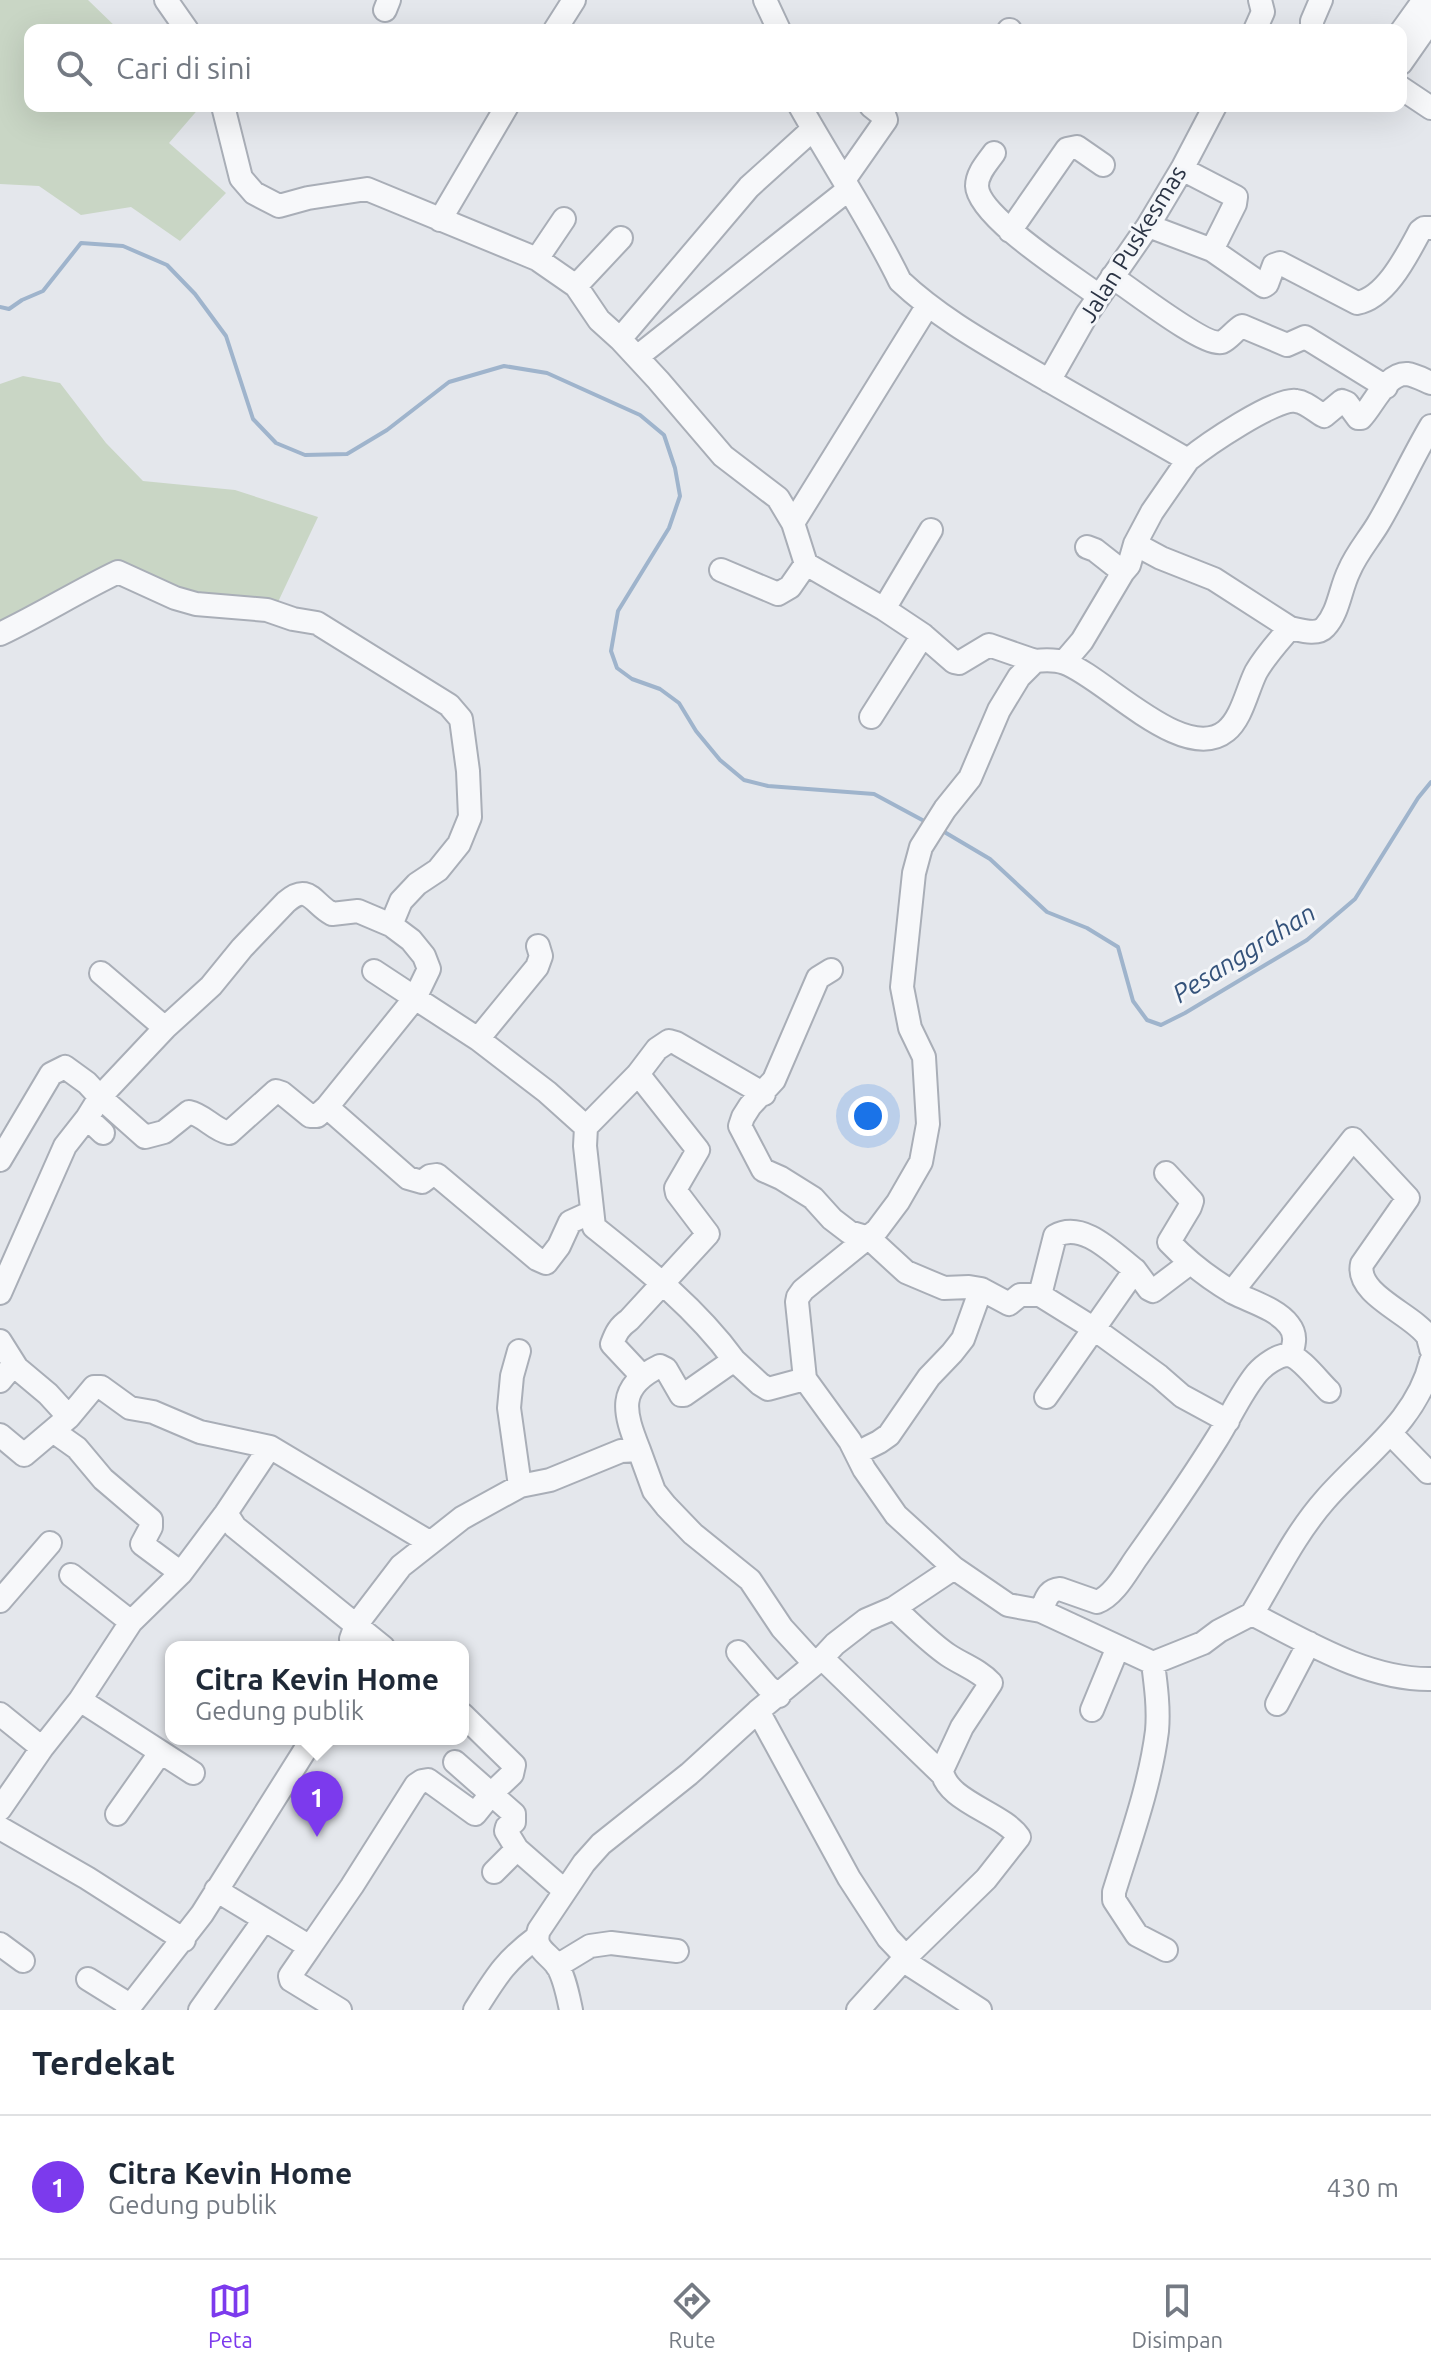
<!DOCTYPE html>
<html lang="id">
<head>
<meta charset="utf-8">
<style>
  body { margin:0; font-family:Ubuntu,sans-serif; background:#f2f2f3; color:#1f2937 }
  .you { position:absolute; left:868px; top:1116px; width:28px; height:28px; margin:-20px; border:6px solid #fff; border-radius:50%; background:#1a73e8; box-shadow:0 0 0 12px #1a73e833 }
  .badge { display:grid; place-items:center; width:52px; height:52px; border-radius:50%; background:#7c3aed; color:#fff; font-size:26px; font-weight:700 }
  .pin { position:absolute; translate:-50% -66px; filter:drop-shadow(0 2px 4px #0008) }
  .pin::after { content:''; position:absolute; top:42px; width:28px; height:24px; background:inherit; clip-path:polygon(0 0,100% 0,50% 100%) }
  .popup { position:absolute; left:165px; top:1641px; width:304px; height:104px; box-sizing:border-box; display:grid; place-content:center; border-radius:16px; background:#fff; filter:drop-shadow(0 2px 6px #0005); font-size:26px; white-space:nowrap; color:#747a83 }
  .popup b { font-size:30px; color:#1f2937 }
  .popup::after { content:''; position:absolute; left:50%; top:100%; margin-left:-16px; border:16px solid transparent; border-top-color:#fff }
  .list { margin:0; padding:0; list-style:none }
  h2 { display:flex; justify-content:space-between; align-items:center; height:104px; margin:0; padding:0 32px; font-size:34px }
  h2 small { font-size:26px; font-weight:400; color:#747a83 }
  .list li { display:grid; grid-template-columns:52px 1fr auto; gap:24px; align-items:center; box-sizing:border-box; height:144px; padding:0 32px; border-top:2px solid #e0e1e3 }
  .list b { display:block; font-size:30px; white-space:nowrap }
  .list p { margin:0; font-size:26px; white-space:nowrap; color:#747a83 }
  .list em { font-size:26px; font-style:normal; color:#747a83 }
  .icon { flex:none; width:44px; height:44px; fill:none; stroke:currentColor; stroke-width:2; stroke-linecap:round; stroke-linejoin:round }
  .map { position:relative; flex:none; width:1431px; height:2010px; overflow:hidden }
  .search { position:absolute; background:#fff; box-shadow:0 8px 32px #0002; left:24px; right:24px; top:24px; height:88px; display:flex; align-items:center; gap:20px; box-sizing:border-box; padding:0 28px; border-radius:16px; color:#747a83; font-size:30px }
  .sheet { height:248px; background:#fff }
  nav { display:flex; justify-content:space-around; align-items:center; box-sizing:border-box; height:112px; border-top:2px solid #e0e1e3; background:#fff; font-size:22px; color:#747a83 }
  nav a { display:grid; justify-items:center; gap:4px }
  nav .on { color:#7c3aed }
  .map>svg:first-child { display:block }
  .green { fill:#c9d6c5 }
  .lines { fill:none; stroke-linecap:round; stroke-linejoin:round }
  .stream { stroke:#9fb4cc; stroke-width:4 }
  .minor-casing { stroke:#a9aeb7; stroke-width:26 }
  .minor { stroke:#f7f8fa; stroke-width:22 }
  .labels { text-anchor:middle; stroke-width:6; stroke-linejoin:round; paint-order:stroke }
  .street-label { font-size:24px; fill:#2b3445; stroke:#f4f6f9 }
  .water-label { font-size:26px; font-style:italic; fill:#34527a; stroke:#f4f6f9 }
</style>
</head>
<body>
<div class="map">
<svg width="1431" height="2010" viewBox="0 0 1431 2010">
  <rect width="100%" height="100%" fill="#e4e7ec"/>
  <!-- green -->
  <path class="green" d="M 0,0 L 88,0 L 119,30 L 30,30 L 30,106 L 201,106 L 169,143 L 226,193 L 180,241 L 131,207 L 81,215 L 39,186 L 0,184 Z
    M 23,376 L 60,383 L 106,443 L 143,481 L 235,490 L 318,517 L 278,602 L 192,591 L 131,568 L 0,624 L 0,384 Z"/>
  <g class="lines">
    <!-- stream -->
    <path class="stream" d="M 0,307 L 9,309 L 22,300 L 43,291 L 81,243 L 123,246 L 167,265 L 195,294 L 226,336 L 253,419 L 276,443 L 305,455 L 347,454 L 387,430 L 449,382 L 504,366 L 547,373 L 640,415 L 664,435 L 675,468 L 680,496 L 669,528 L 618,611 L 611,651 L 617,668 L 632,679 L 660,689 L 679,703 L 696,731 L 720,760 L 744,780 L 768,786 L 874,794 L 926,822
      M 941,830 L 990,859 L 1047,912 L 1087,928 L 1118,947 L 1133,1001 L 1147,1020 L 1161,1025 L 1185,1013 L 1307,940 L 1355,899 L 1418,798 L 1431,782"/>
    <defs>
      <path id="minor" d="M 166,0 L 187,30
        M 765,0 L 779,30
        M 385,10 L 389,0
        M 555,30 L 574,0
        M 1009,30 L 1010,30
        M 1255,30 L 1263,12 L 1260,0
        M 1312,30 L 1312,21 L 1321,0
        M 1401,32 L 1424,0
        M 1401,63 L 1431,20
        M 1401,88 L 1431,108
        M 223,106 L 241,178 L 254,193 L 279,206 L 308,198 L 367,189 L 537,259 L 576,286 L 599,320 L 620,339 L 658,380 L 723,456 L 778,498 L 793,523 L 806,564 L 884,609 L 923,635 L 954,662 L 959,663 L 989,645 L 1035,661
        M 800,106 C 833,165 871,221 900,281 C 935,314 976,338 1017,362 C 1073,395 1131,427 1188,460 C 1205,446 1276,397 1296,401 C 1306,402 1315,411 1324,416 L 1342,401 L 1347,403 L 1358,418 L 1361,418 C 1373,406 1386,373 1407,374 C 1415,375 1424,380 1431,383
        M 994,153 C 987,163 977,173 977,186 C 978,217 1074,277 1099,296
        M 1182,169 L 1236,197 L 1235,204 L 1212,250
        M 844,180 L 886,120 L 885,117 L 871,106
        M 440,220 L 507,106
        M 1154,228 L 1212,250 L 1264,286 L 1267,284 L 1274,265 L 1280,263 L 1357,303 C 1386,298 1407,255 1420,231 L 1424,228 L 1431,228
        M 1010,231 L 1067,149 L 1077,147 L 1103,165
        M 537,259 L 564,219
        M 1112,277 C 1130,288 1204,347 1222,342 C 1229,339 1235,330 1242,326 L 1287,345 L 1305,337 L 1386,387
        M 576,286 L 621,238
        M 620,339 L 749,187 L 812,130
        M 637,357 L 849,189
        M 1049,381 L 1087,314 L 1148,226 L 1182,169 L 1215,106
        M 1431,426 C 1412,458 1397,492 1378,524 C 1369,539 1356,554 1349,571 C 1340,589 1339,612 1325,627 C 1317,636 1300,630 1290,628 C 1278,642 1265,656 1256,672 C 1247,690 1242,718 1226,731 C 1184,765 1104,677 1065,663 C 1057,660 1044,660 1035,661 L 1019,677 L 999,710 L 970,778 L 945,809 L 921,847 L 914,873 L 902,987 L 910,1028 L 924,1057 L 928,1124 L 921,1162 L 898,1202 L 877,1230 L 803,1290 L 798,1297 L 797,1302 L 805,1379 L 850,1441 L 864,1469 L 896,1515 L 954,1568 L 1008,1605 L 1041,1611 L 1153,1663 L 1203,1643 L 1219,1631 L 1252,1614 C 1307,1642 1368,1680 1431,1679
        M 793,523 L 928,305
        M 1135,544 L 1161,558 L 1214,579 L 1290,628
        M 1087,547 L 1095,550 L 1123,572
        M 721,570 L 778,594 L 790,587 L 806,564
        M 884,609 L 931,530
        M 0,634 C 40,615 78,591 118,572 L 175,598 L 196,604 L 267,610 L 293,619 L 317,623 L 449,705 L 461,719 L 468,771 L 470,817 L 459,844 L 438,870 L 417,884 L 401,901 L 391,925
        M 1064,662 L 1082,641 L 1123,572 L 1129,565 L 1135,544 L 1152,512 L 1188,460
        M 871,717 L 923,635
        M 831,970 L 818,978 L 774,1080 L 750,1106 L 743,1117 L 740,1126 L 763,1170 L 781,1178 L 813,1198 L 832,1219 L 849,1232 L 869,1238 L 906,1272 L 944,1288 L 969,1287 L 981,1289 L 1009,1304 L 1020,1295 L 1040,1295 L 1055,1236 C 1083,1220 1114,1254 1135,1270
        M 374,971 L 415,998 L 327,1107 L 408,1178 L 422,1182 L 430,1176 L 437,1175 L 537,1259 L 546,1263 L 559,1246 L 570,1222 L 592,1212
        M 101,973 L 165,1028
        M 478,1039 L 537,967 L 541,956 L 538,946
        M 638,1074 L 698,1150 L 676,1188 L 677,1193 L 708,1234 L 629,1320 C 619,1327 616,1333 612,1344 L 642,1376
        M 87,1118 L 103,1133
        M 586,1127 L 638,1074 L 657,1049 L 669,1041 L 676,1043 L 764,1094
        M 0,1160 L 51,1074 L 65,1067 L 87,1083 L 100,1097 L 165,1028 L 211,986 L 242,948 L 286,902 C 309,882 313,904 332,914 L 358,911 L 391,925 L 411,940 L 424,956 L 429,969 L 415,998 L 478,1039 L 547,1092 L 586,1127 L 585,1146 L 594,1227 C 644,1267 696,1308 734,1360
        M 1166,1173 L 1192,1201 L 1190,1207 L 1169,1242 C 1188,1262 1210,1279 1234,1293 C 1252,1302 1277,1309 1289,1325 C 1297,1335 1294,1344 1291,1355
        M 1232,1292 L 1353,1139 L 1408,1198 L 1362,1264 C 1355,1295 1415,1315 1428,1337 C 1428,1338 1431,1348 1431,1349
        M 0,1293 L 65,1146 L 87,1118 L 100,1097 L 145,1137 L 164,1132 L 189,1112 C 204,1115 214,1130 229,1133 L 276,1091 L 282,1093 L 310,1116 L 317,1116 L 327,1107
        M 1040,1295 L 1093,1328 L 1159,1376 L 1182,1396 L 1228,1421
        M 0,1341 L 17,1368 L 48,1394 L 69,1417
        M 519,1351 L 512,1376 L 509,1408 L 520,1486
        M 0,1381 L 14,1364
        M 1046,1397 L 1135,1270 L 1149,1289 L 1153,1291 L 1190,1263
        M 53,1431 L 77,1448 L 103,1479 L 151,1520 L 151,1527 L 142,1544 L 181,1573
        M 1391,1434 L 1428,1472
        M 0,1435 L 24,1455 L 69,1417 L 94,1387 L 101,1387 L 130,1408 L 153,1412 L 200,1432 L 270,1447 L 429,1542
        M 639,1450 L 654,1491 L 666,1506 L 693,1534 L 750,1580 L 782,1628 L 814,1663
        M 857,1453 L 879,1442 L 889,1435 L 929,1377 L 952,1353 L 963,1339 L 981,1289
        M 226,1513 L 235,1527 L 383,1647
        M 71,1575 L 131,1622
        M 0,1601 L 50,1543
        M 1041,1611 C 1046,1600 1047,1590 1060,1589 L 1097,1602 C 1114,1596 1127,1571 1137,1557 C 1164,1519 1191,1480 1216,1440 C 1230,1418 1240,1394 1257,1373 C 1264,1365 1278,1355 1288,1355 C 1300,1356 1320,1383 1329,1391
        M 1252,1614 C 1275,1576 1295,1534 1325,1500 C 1363,1456 1417,1421 1431,1361
        M 353,1647 L 351,1639 L 356,1625 L 401,1566 L 462,1518 L 520,1486 L 550,1480 L 621,1451 L 639,1450 C 624,1412 616,1387 660,1366 L 666,1369 L 681,1395 L 684,1395 L 734,1360 L 760,1384 L 768,1389 L 805,1379
        M 738,1652 L 767,1686 L 779,1696
        M 822,1658 L 942,1774
        M 1153,1663 C 1156,1686 1159,1709 1157,1731 C 1150,1786 1130,1840 1114,1892 L 1114,1900 L 1137,1935 L 1166,1950
        M 80,1700 L 193,1773
        M 1277,1704 L 1309,1643
        M 1092,1710 L 1118,1647
        M 758,1711 L 849,1878 L 888,1938 L 906,1957
        M 0,1714 L 42,1748
        M 455,1762 L 514,1814 L 514,1822 L 507,1827 L 506,1831 L 517,1849
        M 0,1809 L 42,1748 L 80,1700 L 131,1622 L 181,1573 L 226,1513 L 270,1447
        M 117,1814 L 160,1753
        M 0,1828 L 87,1878 L 184,1940
        M 494,1872 L 517,1849 L 565,1891
        M 216,1890 L 310,1947 L 290,1976 L 291,1980 L 340,2010
        M 0,1944 L 23,1961
        M 310,1947 L 352,1886 L 416,1785 L 422,1781 L 428,1780 L 475,1814 L 492,1793 L 512,1774 L 514,1765 L 463,1715
        M 904,1961 L 980,2010
        M 557,1966 L 590,1946 L 611,1943 L 677,1951
        M 88,1979 L 130,2005
        M 127,2010 L 202,1914 L 312,1739
        M 200,2010 L 264,1920
        M 475,2010 C 496,1977 504,1962 536,1938
        M 571,2010 C 568,1996 565,1979 558,1967 C 549,1953 532,1949 539,1930 L 584,1863 L 601,1844 L 689,1774 L 758,1711 L 822,1658 L 835,1644 L 866,1620 L 894,1608 L 954,1568
        M 858,2010 L 906,1957 L 986,1879 L 1019,1837 C 1003,1813 945,1801 942,1770 L 962,1727 L 991,1683 C 979,1670 963,1665 948,1655 C 929,1642 912,1624 894,1608"/>
    </defs>
    <!-- minor casing -->
    <use href="#minor" class="minor-casing"/>
    <!-- minor -->
    <use href="#minor" class="minor"/>
  </g>
  <g class="labels">
    <!-- street labels -->
    <g class="street-label">
      <text transform="translate(1133 244) rotate(-58)" y="8">Jalan Puskesmas</text>
    </g>
    <!-- water labels -->
    <g class="water-label">
      <text transform="translate(1244 953) rotate(-32)" y="9">Pesanggrahan</text>
    </g>
  </g>
</svg>
<div class="you"></div>
<div class="pin badge" style="left:317px;top:1837px">1</div>
<div class="popup"><b>Citra Kevin Home</b>Gedung publik</div>
<div class="search"><svg class="icon" aria-label="search" viewBox="0 0 24 24"><circle cx="10" cy="10" r="6"/><path d="M15 15l6 6"/></svg>Cari di sini</div>
</div>
<section class="sheet">
<h2>Terdekat<small></small></h2>
<ul class="list">
<li><span class="badge">1</span><div><b>Citra Kevin Home</b><p>Gedung publik</p></div><em>430 m</em></li>
</ul>
</section>
<nav>
<a class="on"><svg class="icon" aria-label="map" viewBox="0 0 24 24"><path d="M3 6l6-2 6 2 6-2v14l-6 2-6-2-6 2zM9 4v14M15 6v14"/></svg>Peta</a>
<a><svg class="icon" aria-label="directions" viewBox="0 0 24 24"><path d="M12 3l9 9-9 9-9-9zM9 14v-3h6M13 9l2 2-2 2"/></svg>Rute</a>
<a><svg class="icon" aria-label="saved" viewBox="0 0 24 24"><path d="M7 4h10v16l-5-4-5 4z"/></svg>Disimpan</a>
</nav>
</body>
</html>
